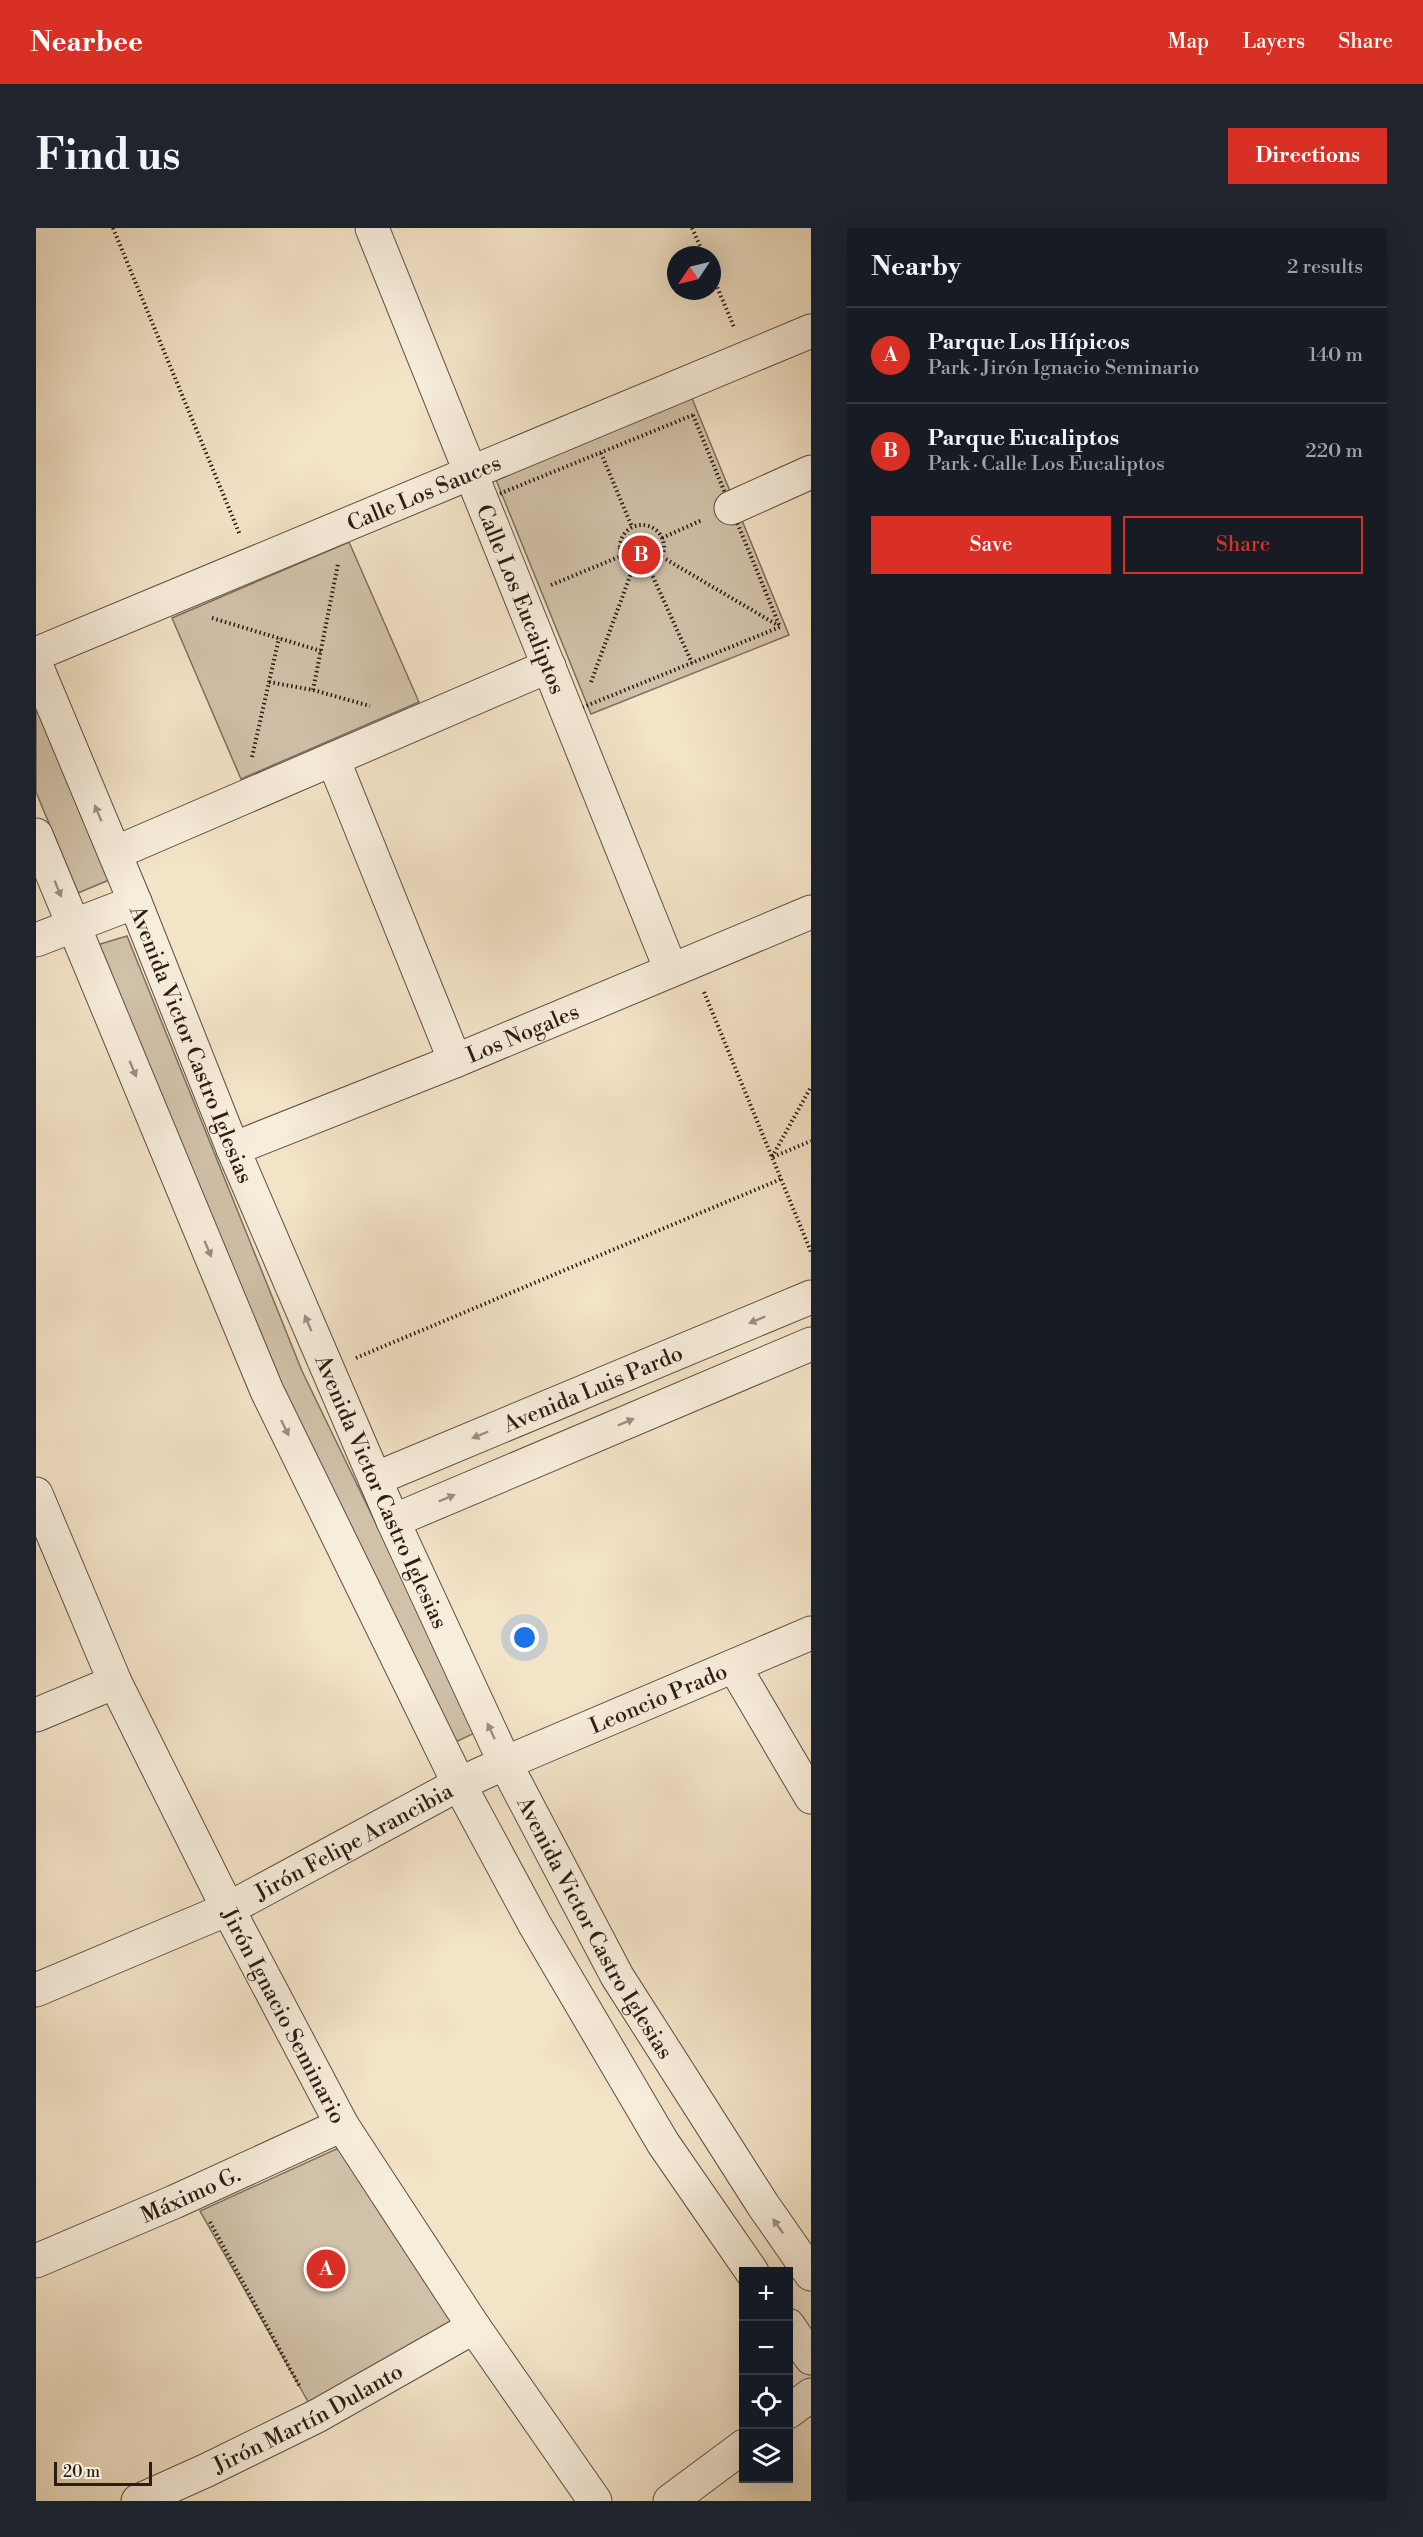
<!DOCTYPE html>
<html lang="en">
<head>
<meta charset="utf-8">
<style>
  body { margin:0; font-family:"Libre Bodoni",serif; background:#20242c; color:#f1f3f6 }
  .controls { position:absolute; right:18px; bottom:18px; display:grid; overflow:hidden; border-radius:0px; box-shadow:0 6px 24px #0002 }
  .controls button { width:54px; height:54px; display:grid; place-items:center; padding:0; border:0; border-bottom:2px solid #363941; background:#171b24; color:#f1f3f6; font:30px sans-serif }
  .compass { position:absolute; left:631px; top:18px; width:54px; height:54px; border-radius:50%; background:#171b24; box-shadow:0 6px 24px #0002; rotate:235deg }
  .scale { position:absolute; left:18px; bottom:15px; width:98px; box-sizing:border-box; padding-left:6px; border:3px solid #2b1c15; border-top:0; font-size:16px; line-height:21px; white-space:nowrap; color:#2b1c15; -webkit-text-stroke:4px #f7eddb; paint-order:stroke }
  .you { position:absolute; left:489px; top:1410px; width:21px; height:21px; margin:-15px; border:4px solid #fff; border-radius:50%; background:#1a73e8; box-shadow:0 0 0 9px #1a73e833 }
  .badge { display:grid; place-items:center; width:39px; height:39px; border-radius:50%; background:#d93025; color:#fff; font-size:20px; font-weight:700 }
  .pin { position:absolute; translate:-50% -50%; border:3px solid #fff; box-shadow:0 2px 6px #0006 }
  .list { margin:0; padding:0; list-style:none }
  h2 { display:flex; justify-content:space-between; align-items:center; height:78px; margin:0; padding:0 24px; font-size:26px }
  h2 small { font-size:20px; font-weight:400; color:#9ea1a6 }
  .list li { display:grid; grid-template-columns:39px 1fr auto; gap:18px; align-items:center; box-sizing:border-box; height:96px; padding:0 24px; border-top:2px solid #363941 }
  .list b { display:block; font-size:22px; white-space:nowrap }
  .list p { margin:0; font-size:20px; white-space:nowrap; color:#9ea1a6 }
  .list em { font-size:20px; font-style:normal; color:#9ea1a6 }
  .actions { display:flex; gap:12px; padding:18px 24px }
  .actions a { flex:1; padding:14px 0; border:2px solid #d93025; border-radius:0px; text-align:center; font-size:21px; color:#d93025 }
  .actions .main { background:#d93025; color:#fff }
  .icon { flex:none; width:33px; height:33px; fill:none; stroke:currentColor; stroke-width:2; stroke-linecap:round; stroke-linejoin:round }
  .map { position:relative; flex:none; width:775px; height:2273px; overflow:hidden; border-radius:0px }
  header { display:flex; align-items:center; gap:36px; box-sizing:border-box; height:84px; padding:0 30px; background:#d93025; color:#fff }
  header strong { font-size:28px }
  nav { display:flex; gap:33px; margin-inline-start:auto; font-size:21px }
  .intro { display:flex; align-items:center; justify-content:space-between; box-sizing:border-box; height:144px; padding:0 36px }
  h1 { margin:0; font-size:42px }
  .button { padding:15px 27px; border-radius:0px; background:#d93025; color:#fff; font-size:21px; font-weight:700 }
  main { display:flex; gap:36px; padding:0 36px }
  aside { flex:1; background:#171b24; border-radius:0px; box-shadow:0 6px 24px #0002 }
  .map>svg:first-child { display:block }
  .green { fill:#d1c1a9; stroke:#7e6e5f; stroke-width:1.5 }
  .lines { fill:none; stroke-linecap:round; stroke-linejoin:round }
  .minor-casing { stroke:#5d4e42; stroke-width:35 }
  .path { stroke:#2b1c15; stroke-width:4; stroke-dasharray:1.5 3; stroke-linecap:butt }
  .minor { stroke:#f7eddb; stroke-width:33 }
  .oneway { fill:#9b8f82 }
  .labels { text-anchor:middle; stroke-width:4.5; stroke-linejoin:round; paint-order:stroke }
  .street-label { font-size:22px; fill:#2b1c15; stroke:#f7eddb }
</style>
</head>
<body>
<header>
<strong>Nearbee</strong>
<nav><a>Map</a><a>Layers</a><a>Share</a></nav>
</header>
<div class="intro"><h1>Find us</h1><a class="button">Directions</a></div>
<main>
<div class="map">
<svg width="775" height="2273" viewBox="0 0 775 2273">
  <rect width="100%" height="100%" fill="#f3e3c7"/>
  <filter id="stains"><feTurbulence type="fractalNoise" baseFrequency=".00333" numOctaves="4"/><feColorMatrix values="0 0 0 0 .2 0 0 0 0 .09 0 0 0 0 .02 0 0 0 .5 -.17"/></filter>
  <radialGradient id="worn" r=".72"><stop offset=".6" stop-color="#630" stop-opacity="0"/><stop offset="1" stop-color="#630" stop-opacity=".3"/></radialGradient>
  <!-- green -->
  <path class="green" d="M 655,168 L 753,407 L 555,486 L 458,247 Z
    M 313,314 L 383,474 L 205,551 L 136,390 Z
    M 0,477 L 73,652 L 42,665 L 0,564 Z
    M 91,708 L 266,1143 L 441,1504 L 413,1517 L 238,1144 L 61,717 Z
    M 307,1918 L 420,2099 L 274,2177 L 164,1983 Z"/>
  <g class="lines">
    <defs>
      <g id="minor">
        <path id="s1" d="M 336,0 L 635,742"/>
        <path d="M 695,280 L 775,244"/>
        <path id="s2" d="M 0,426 L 775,103"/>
        <path id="s3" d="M 0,437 L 99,674 L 197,921 L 357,1293 L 469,1535 L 581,1748 L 727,1977 L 775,2046"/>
        <path d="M 297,531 L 419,833"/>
        <path d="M 0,607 L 231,1163 L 423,1556 L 499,1697 L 627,1915 L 716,2044"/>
        <path d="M 79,625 L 513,438"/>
        <path d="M 0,712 L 99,674"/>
        <path id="s4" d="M 197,921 L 419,833 L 775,684"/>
        <path id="s5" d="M 339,1251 L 775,1069"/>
        <path id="s6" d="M 0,1266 L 79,1454 L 192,1681 L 306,1897 L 438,2099 L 559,2273"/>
        <path d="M 357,1293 L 775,1116"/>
        <path d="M 698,1438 L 775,1569"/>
        <path d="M 0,1487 L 79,1454"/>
        <path id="s7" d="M 0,1762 L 192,1681 L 423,1556 L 469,1535 L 775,1405"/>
        <path id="s8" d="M 0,2033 L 138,1974 L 306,1897"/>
        <path d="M 752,2097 L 775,2130"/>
        <path d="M 752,2184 L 775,2167"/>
        <path id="s9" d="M 102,2273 L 171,2242 L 281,2188 L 438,2099"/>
        <path d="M 634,2273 L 708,2218"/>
      </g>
    </defs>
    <!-- minor casing -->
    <use href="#minor" class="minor-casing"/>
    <!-- path -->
    <path class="path" d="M 77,0 L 204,307
      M 656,0 L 668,27
      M 676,47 L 698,99
      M 657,187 L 744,399 L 545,480 L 458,268 Z
      M 565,225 L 596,299
      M584 319a22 22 0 1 1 44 0a22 22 0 1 1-44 0Z
      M 626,310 L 666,292
      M 626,329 L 743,398
      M 613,340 L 656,435
      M 515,357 L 585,328
      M 176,390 L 285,423
      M 233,454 L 277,462 L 334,478
      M 555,454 L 597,340
      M 277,462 L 302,336
      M 216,529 L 243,410
      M 668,764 L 775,1024
      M 736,929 L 775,859
      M 737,929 L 775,913
      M 320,1130 L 745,951
      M 174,1994 L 264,2159"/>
    <!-- minor -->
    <use href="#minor" class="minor"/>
  </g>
  <!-- one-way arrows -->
  <defs><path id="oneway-solid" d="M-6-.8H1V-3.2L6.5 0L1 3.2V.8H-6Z" transform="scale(1.5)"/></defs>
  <g class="oneway">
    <use href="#oneway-solid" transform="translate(62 585) rotate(-113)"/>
    <use href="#oneway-solid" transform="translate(22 661) rotate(68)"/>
    <use href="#oneway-solid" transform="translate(97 841) rotate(67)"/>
    <use href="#oneway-solid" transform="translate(172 1021) rotate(67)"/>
    <use href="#oneway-solid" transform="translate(721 1092) rotate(157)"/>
    <use href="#oneway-solid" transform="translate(272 1095) rotate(-113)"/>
    <use href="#oneway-solid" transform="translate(590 1194) rotate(-23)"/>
    <use href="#oneway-solid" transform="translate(249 1200) rotate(64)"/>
    <use href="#oneway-solid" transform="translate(444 1207) rotate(157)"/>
    <use href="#oneway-solid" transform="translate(411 1270) rotate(-23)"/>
    <use href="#oneway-solid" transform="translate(455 1503) rotate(-115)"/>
    <use href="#oneway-solid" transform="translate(742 1998) rotate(-125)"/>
  </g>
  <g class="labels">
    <!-- street labels -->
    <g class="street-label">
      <text dy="8" stroke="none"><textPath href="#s2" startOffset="420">Calle Los Sauces</textPath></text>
      <text dy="8" stroke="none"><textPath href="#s1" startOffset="400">Calle Los Eucaliptos</textPath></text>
      <text dy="8" stroke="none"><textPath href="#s4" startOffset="312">Los Nogales</textPath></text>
      <text dy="8" stroke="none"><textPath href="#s3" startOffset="410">Avenida Victor Castro Iglesias</textPath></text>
      <text dy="8" stroke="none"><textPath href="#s5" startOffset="236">Avenida Luis Pardo</textPath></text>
      <text dy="8" stroke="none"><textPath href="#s3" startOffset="896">Avenida Victor Castro Iglesias</textPath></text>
      <text dy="8" stroke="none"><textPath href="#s7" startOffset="688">Leoncio Prado</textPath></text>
      <text dy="8" stroke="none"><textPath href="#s7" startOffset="351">Jirón Felipe Arancibia</textPath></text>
      <text dy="8" stroke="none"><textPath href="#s3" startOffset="1382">Avenida Victor Castro Iglesias</textPath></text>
      <text dy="8" stroke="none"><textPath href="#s6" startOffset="578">Jirón Ignacio Seminario</textPath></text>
      <text dy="8" stroke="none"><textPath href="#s8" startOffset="168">Máximo G.</textPath></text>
      <text dy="8" stroke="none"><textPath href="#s9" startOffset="189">Jirón Martín Dulanto</textPath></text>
    </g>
  </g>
  <rect width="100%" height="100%" filter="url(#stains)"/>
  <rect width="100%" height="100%" fill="url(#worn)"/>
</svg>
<div class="controls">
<button>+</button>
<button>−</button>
<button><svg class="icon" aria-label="locate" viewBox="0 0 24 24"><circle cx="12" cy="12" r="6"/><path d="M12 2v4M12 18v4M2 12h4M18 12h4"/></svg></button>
<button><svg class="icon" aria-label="layers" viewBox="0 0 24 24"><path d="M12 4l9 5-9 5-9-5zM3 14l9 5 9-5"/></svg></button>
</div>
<svg class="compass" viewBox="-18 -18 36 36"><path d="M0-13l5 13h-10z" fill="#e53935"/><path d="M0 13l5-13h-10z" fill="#9ea1a6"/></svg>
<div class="scale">20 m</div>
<div class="you"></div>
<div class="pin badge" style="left:290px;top:2041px">A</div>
<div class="pin badge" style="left:605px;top:327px">B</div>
</div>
<aside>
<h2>Nearby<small>2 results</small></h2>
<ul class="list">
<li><span class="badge">A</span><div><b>Parque Los Hípicos</b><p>Park · Jirón Ignacio Seminario</p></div><em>140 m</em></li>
<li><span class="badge">B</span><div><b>Parque Eucaliptos</b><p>Park · Calle Los Eucaliptos</p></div><em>220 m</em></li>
</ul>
<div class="actions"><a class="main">Save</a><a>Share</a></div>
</aside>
</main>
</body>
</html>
